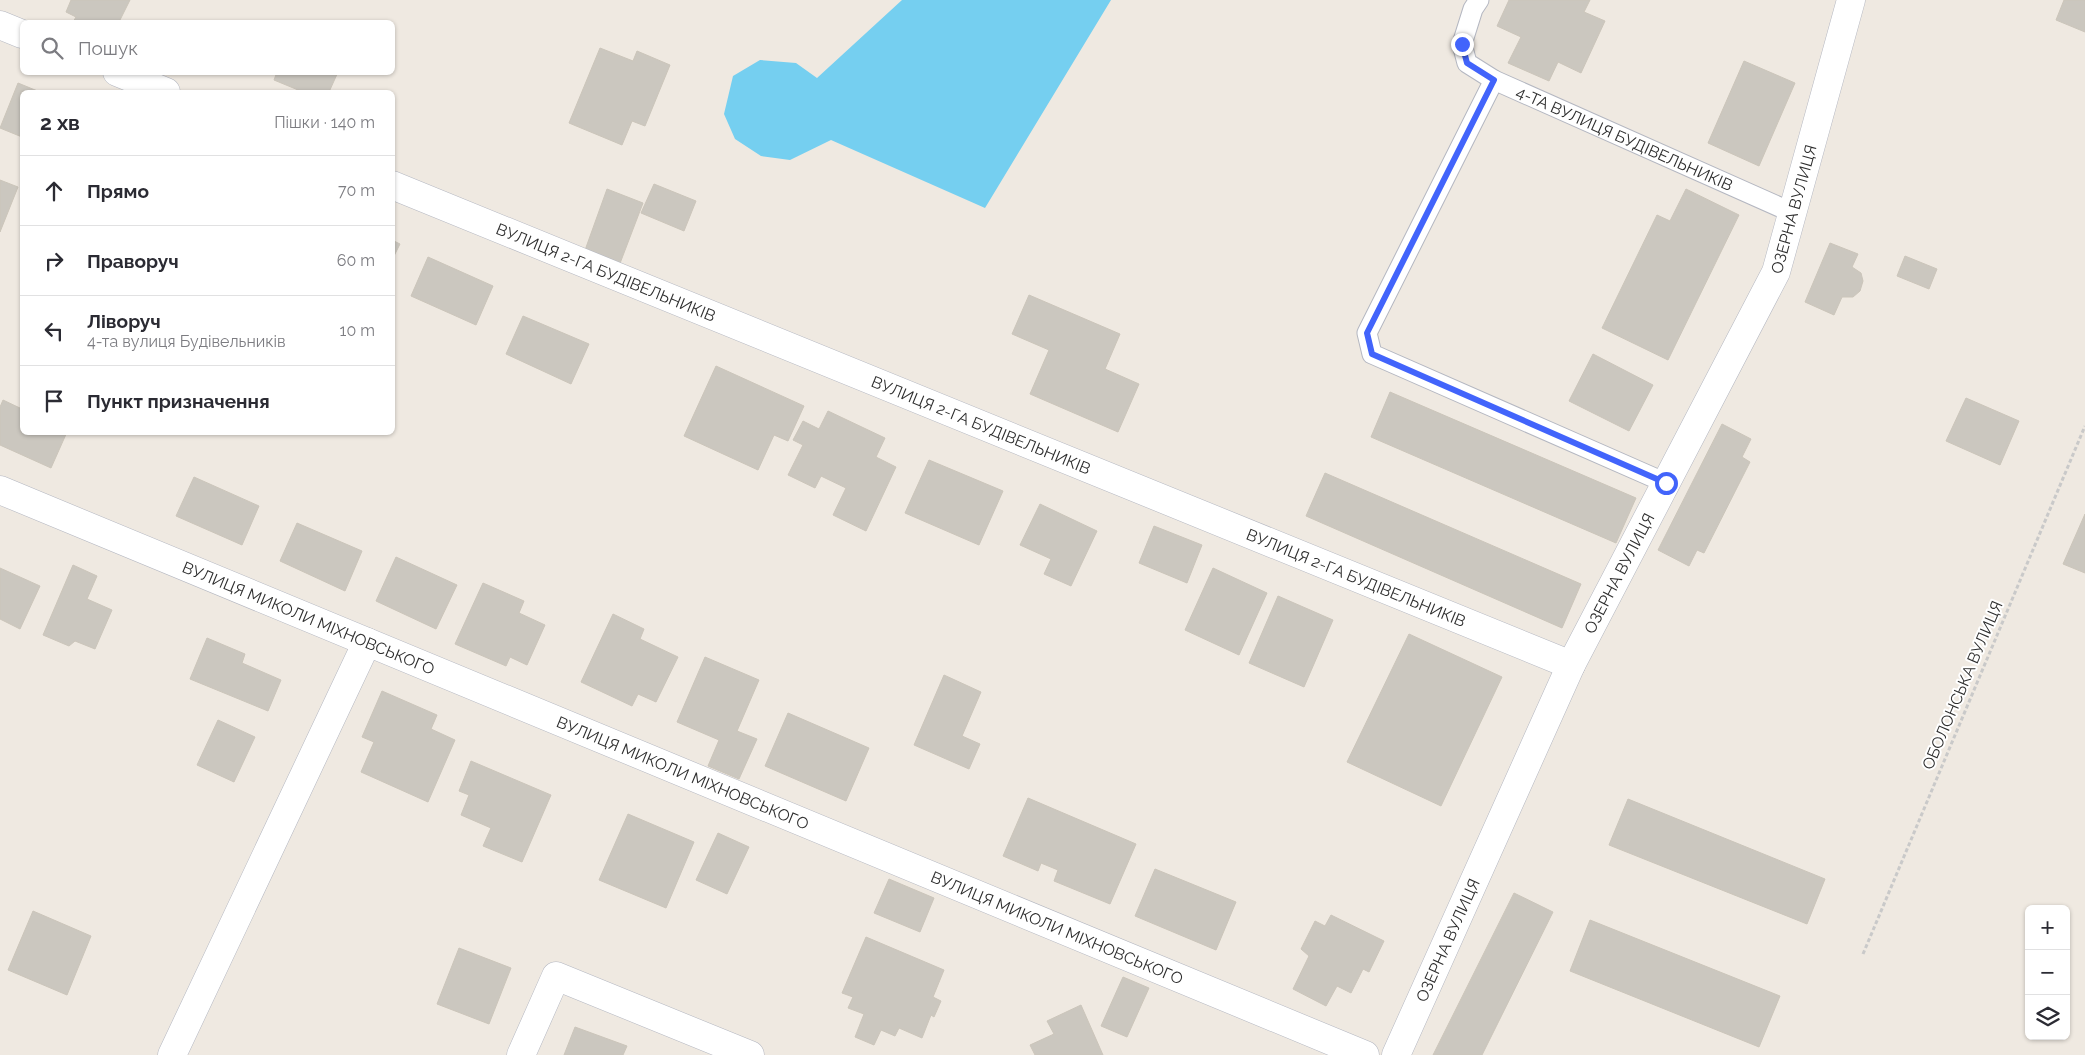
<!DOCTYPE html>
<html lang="uk">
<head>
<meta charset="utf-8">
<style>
  body { margin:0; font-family:Raleway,sans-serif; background:#f2f2f3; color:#2b2b33 }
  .controls { position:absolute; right:15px; bottom:15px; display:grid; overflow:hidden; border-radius:8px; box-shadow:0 1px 4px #0004 }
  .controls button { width:45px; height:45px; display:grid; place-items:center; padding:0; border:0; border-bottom:1px solid #e1e1e2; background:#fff; color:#2b2b33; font:25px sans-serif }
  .stop { position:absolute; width:15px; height:15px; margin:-11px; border:4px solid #4264fb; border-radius:50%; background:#fff }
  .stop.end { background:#4264fb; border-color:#fff; box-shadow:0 1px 5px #0008 }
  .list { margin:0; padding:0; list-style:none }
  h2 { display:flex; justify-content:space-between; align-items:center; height:65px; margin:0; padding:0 20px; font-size:21px }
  h2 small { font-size:16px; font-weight:400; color:#7c7c81 }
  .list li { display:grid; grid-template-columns:32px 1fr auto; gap:15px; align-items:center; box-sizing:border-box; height:70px; padding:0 20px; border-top:1px solid #e1e1e2 }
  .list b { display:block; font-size:19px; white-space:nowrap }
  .list p { margin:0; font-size:16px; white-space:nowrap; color:#7c7c81 }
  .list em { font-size:16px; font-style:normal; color:#7c7c81 }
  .icon { flex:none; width:28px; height:28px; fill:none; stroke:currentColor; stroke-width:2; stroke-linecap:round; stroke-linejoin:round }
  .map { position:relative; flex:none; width:2085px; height:1055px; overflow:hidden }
  .search { position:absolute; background:#fff; box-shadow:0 1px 4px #0004; left:20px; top:20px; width:375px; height:55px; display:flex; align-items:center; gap:12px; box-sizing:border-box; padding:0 18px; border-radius:8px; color:#7c7c81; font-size:19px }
  .panel { position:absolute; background:#fff; box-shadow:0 1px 4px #0004; left:20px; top:90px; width:375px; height:345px; border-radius:8px }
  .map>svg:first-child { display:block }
  .water { fill:#75cff0 }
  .building { fill:#cbc7bf; stroke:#cbc5ba }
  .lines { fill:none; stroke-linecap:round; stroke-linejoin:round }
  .lane-casing { stroke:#b4b7c1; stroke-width:21 }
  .street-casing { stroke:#b4b7c1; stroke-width:29 }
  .path { stroke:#c9c9c9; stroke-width:3; stroke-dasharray:4 2.5; stroke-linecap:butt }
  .lane { stroke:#fff; stroke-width:19 }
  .street { stroke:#fff; stroke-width:28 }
  .route { stroke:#4264fb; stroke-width:6 }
  .labels { text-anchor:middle; stroke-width:4; stroke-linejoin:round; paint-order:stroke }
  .street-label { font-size:16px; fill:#2e2e2e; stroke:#fff }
</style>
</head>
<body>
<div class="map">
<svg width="2085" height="1055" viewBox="0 0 2085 1055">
  <rect width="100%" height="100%" fill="#efe9e1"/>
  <!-- water -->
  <path class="water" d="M 902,0 L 1111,0 L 985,208 L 831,140 L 790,160 L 761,156 L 735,139 L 724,114 L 733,76 L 760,60 L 796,63 L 817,78 Z"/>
  <!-- building -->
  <path class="building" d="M 71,0 L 130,0 L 119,22 L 73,22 L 76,17 L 66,12 Z
    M 1509,0 L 1590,0 L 1584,12 L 1605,21 L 1581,73 L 1558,62 L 1549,81 L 1508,63 L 1521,37 L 1497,26 Z
    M 2064,0 L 2085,0 L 2085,32 L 2056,20 Z
    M 600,48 L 633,61 L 637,51 L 670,65 L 645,126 L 632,121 L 622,145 L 569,123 Z
    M 1744,61 L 1795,83 L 1759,166 L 1708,143 Z
    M 277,72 L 338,72 L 329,92 L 303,92 L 274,80 Z
    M 18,83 L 40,92 L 22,92 L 22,137 L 0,128 Z
    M 0,180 L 18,187 L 0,232 Z
    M 654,184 L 696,201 L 684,231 L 641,213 Z
    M 607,189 L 643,203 L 619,266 L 584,253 Z
    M 1686,189 L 1739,215 L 1668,360 L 1602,328 L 1657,215 L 1670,221 Z
    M 392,240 L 400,244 L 392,260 Z
    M 1830,243 L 1858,254 L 1852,267 L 1861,273 L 1863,281 L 1860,291 L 1853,297 L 1842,297 L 1834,315 L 1805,302 Z
    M 1905,256 L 1937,269 L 1929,289 L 1897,276 Z
    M 428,257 L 493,286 L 476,325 L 411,296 Z
    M 1029,295 L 1120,334 L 1105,369 L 1139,384 L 1118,432 L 1030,394 L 1049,350 L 1012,334 Z
    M 523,316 L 589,344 L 571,384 L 506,354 Z
    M 1593,354 L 1653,385 L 1629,431 L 1569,401 Z
    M 716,366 L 804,406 L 788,441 L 774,435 L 758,470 L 684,436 Z
    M 1390,392 L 1636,498 L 1616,543 L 1371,437 Z
    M 1966,398 L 2019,421 L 2000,465 L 1946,441 Z
    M 3,400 L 22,409 L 22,432 L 67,432 L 51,468 L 0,445 L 0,407 Z
    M 828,411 L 885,438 L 876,457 L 896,467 L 866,531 L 833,515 L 846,488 L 821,476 L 815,488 L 788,475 L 803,445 L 793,440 L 803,421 L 819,429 Z
    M 1722,424 L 1751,439 L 1742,457 L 1750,462 L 1704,553 L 1697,550 L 1689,566 L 1658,550 Z
    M 929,460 L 1003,491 L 979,545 L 905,513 Z
    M 1325,473 L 1581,584 L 1562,628 L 1306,516 Z
    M 194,477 L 259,506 L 242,545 L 176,516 Z
    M 1040,504 L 1097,531 L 1071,586 L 1044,574 L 1051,559 L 1020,545 Z
    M 2085,514 L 2085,573 L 2063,564 Z
    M 297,523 L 362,551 L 345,591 L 280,561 Z
    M 1154,526 L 1202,545 L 1187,583 L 1139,563 Z
    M 396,557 L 457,585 L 436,629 L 376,601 Z
    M 73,565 L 97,576 L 87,599 L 112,610 L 95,649 L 75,641 L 69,646 L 43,635 Z
    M 0,568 L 40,586 L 20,629 L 0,619 Z
    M 1213,568 L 1267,593 L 1239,655 L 1185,630 Z
    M 483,583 L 524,601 L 519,613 L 545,625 L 527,665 L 510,657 L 506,666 L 455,644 Z
    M 1278,596 L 1333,620 L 1304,687 L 1249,663 Z
    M 613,614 L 644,629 L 640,639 L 678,657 L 656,702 L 638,694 L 632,706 L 581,682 Z
    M 1409,634 L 1502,677 L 1441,806 L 1347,762 Z
    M 207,638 L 245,654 L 242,663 L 281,680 L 268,711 L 190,679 Z
    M 705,657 L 759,680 L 737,731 L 757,739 L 739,779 L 708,766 L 719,740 L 677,722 Z
    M 944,675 L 981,692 L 962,736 L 980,744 L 969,769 L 914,745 Z
    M 382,691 L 437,715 L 431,729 L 455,740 L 428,802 L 361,772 L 374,742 L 362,737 Z
    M 788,713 L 869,748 L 846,801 L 765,766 Z
    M 218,720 L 255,737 L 234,782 L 197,765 Z
    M 471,761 L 551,795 L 522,862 L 483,846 L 491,828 L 461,815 L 469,795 L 459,791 Z
    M 1028,798 L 1136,844 L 1110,904 L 1054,881 L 1058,870 L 1041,863 L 1038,871 L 1003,856 Z
    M 1628,799 L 1825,879 L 1807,924 L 1609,845 Z
    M 628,814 L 694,842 L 666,908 L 599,880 Z
    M 718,833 L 749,847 L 727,894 L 696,880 Z
    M 1155,869 L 1236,902 L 1216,950 L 1135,916 Z
    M 889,879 L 934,898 L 920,932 L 874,913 Z
    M 1514,893 L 1553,912 L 1482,1055 L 1433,1055 Z
    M 33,911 L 91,936 L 67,995 L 8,970 Z
    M 1331,915 L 1384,941 L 1369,972 L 1363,969 L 1351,993 L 1337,986 L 1326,1006 L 1293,989 L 1309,956 L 1301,949 L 1315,921 L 1325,926 Z
    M 1590,920 L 1780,996 L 1759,1047 L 1570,971 Z
    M 866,937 L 944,970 L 933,997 L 941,1001 L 934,1017 L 931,1015 L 922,1038 L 899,1028 L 895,1036 L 881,1030 L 874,1045 L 855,1037 L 864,1014 L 848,1008 L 853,997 L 842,993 Z
    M 459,948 L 511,968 L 489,1024 L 437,1004 Z
    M 1123,977 L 1149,988 L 1127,1037 L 1101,1026 Z
    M 1081,1005 L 1103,1055 L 1035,1055 L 1030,1045 L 1054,1034 L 1047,1021 Z
    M 575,1027 L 627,1046 L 623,1055 L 564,1055 Z"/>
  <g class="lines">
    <defs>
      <g id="lane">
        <path id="s1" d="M 1479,0 L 1473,9 L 1462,44 L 1467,63 L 1494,80 L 1793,213"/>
        <path d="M 1494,80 L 1367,333 L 1372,354 L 1666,483"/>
      </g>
      <g id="street">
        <path d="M 0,25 L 22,34"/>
        <path d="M 117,72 L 166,92"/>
        <path id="s2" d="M 392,185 L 1571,665"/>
        <path id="s3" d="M 0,490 L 1365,1055"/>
        <path d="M 172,1055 L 367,642"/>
        <path d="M 521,1055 L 556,976 L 750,1055"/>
        <path id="s4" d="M 1396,1055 L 1571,665 L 1776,272 L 1851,0"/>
      </g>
    </defs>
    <!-- lane casing -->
    <use href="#lane" class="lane-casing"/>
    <!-- street casing -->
    <use href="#street" class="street-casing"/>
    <!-- path -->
    <path class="path" d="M 1863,954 L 2085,426"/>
    <!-- lane -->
    <use href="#lane" class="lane"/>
    <!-- street -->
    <use href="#street" class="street"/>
  </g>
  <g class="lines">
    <!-- route -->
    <path class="route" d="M 1462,44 L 1467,63 L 1494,80 L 1367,333 L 1372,354 L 1666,483"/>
  </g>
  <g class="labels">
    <!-- street labels -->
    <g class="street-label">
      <text dy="6" stroke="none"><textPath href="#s1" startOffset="242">4-ТА ВУЛИЦЯ БУДІВЕЛЬНИКІВ</textPath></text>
      <text dy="6" stroke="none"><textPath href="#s4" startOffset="936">ОЗЕРНА ВУЛИЦЯ</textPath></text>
      <text dy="6" stroke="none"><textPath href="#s2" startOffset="231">ВУЛИЦЯ 2-ГА БУДІВЕЛЬНИКІВ</textPath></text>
      <text dy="6" stroke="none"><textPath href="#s2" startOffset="636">ВУЛИЦЯ 2-ГА БУДІВЕЛЬНИКІВ</textPath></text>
      <text dy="6" stroke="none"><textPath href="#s4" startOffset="531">ОЗЕРНА ВУЛИЦЯ</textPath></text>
      <text dy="6" stroke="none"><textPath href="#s2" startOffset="1041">ВУЛИЦЯ 2-ГА БУДІВЕЛЬНИКІВ</textPath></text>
      <text dy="6" stroke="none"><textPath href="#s3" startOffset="334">ВУЛИЦЯ МИКОЛИ МІХНОВСЬКОГО</textPath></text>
      <text transform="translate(1962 685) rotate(-67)" y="6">ОБОЛОНСЬКА ВУЛИЦЯ</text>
      <text dy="6" stroke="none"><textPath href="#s3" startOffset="739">ВУЛИЦЯ МИКОЛИ МІХНОВСЬКОГО</textPath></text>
      <text dy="6" stroke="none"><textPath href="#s3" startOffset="1144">ВУЛИЦЯ МИКОЛИ МІХНОВСЬКОГО</textPath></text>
      <text dy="6" stroke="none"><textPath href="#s4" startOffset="126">ОЗЕРНА ВУЛИЦЯ</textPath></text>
    </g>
  </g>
</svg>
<div class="controls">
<button>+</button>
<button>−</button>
<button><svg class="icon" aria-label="layers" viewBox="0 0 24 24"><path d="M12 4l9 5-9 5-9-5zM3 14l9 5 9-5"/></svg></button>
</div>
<div class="stop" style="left:1666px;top:483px"></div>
<div class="stop end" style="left:1462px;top:44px"></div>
<div class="search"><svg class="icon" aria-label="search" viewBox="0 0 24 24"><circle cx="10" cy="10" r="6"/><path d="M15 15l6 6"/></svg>Пошук</div>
<section class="panel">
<h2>2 хв<small>Пішки · 140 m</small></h2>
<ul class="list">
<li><svg class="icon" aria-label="ahead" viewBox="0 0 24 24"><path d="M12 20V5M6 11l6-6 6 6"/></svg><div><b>Прямо</b></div><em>70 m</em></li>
<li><svg class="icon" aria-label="right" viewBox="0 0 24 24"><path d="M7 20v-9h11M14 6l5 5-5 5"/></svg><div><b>Праворуч</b></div><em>60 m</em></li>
<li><svg class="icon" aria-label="left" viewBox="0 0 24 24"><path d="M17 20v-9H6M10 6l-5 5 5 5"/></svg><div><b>Ліворуч</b><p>4-та вулиця Будівельників</p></div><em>10 m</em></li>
<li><svg class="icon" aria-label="arrive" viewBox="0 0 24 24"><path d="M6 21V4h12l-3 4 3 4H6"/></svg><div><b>Пункт призначення</b></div></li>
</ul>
</section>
</div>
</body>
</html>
